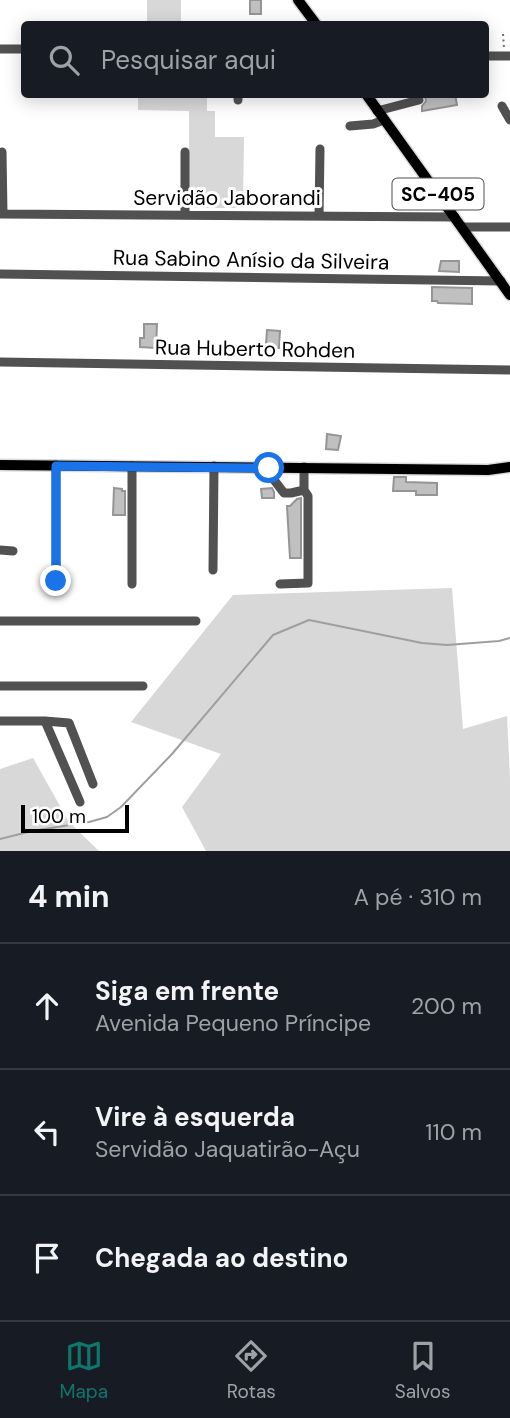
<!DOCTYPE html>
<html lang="pt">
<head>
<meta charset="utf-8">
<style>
  body { margin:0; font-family:"DM Sans",sans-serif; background:#242831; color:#f1f3f6 }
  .scale { position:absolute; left:21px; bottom:18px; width:108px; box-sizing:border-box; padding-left:7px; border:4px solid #000; border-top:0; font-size:19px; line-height:24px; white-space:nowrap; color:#000; -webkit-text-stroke:5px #fff; paint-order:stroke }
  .stop { position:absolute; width:21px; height:21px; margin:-16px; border:5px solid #1a73e8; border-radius:50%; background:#fff }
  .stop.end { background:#1a73e8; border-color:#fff; box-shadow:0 2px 7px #0008 }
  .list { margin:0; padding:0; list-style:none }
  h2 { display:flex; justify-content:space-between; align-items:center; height:91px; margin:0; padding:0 28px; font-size:30px }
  h2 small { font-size:23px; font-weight:400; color:#9ea1a6 }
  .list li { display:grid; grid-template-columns:46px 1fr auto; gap:21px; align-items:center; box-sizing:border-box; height:126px; padding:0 28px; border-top:2px solid #363941 }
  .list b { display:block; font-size:26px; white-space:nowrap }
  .list p { margin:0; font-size:23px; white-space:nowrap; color:#9ea1a6 }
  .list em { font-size:23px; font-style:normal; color:#9ea1a6 }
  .icon { flex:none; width:38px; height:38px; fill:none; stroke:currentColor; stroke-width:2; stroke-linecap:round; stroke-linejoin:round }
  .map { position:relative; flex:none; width:510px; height:851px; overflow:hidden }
  .search { position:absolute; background:#171b24; box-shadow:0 4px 18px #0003; left:21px; right:21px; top:21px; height:77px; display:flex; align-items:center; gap:18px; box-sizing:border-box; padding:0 24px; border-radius:7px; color:#9ea1a6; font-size:26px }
  .sheet { height:469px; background:#171b24 }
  nav { display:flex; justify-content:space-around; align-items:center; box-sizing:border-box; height:98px; border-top:2px solid #363941; background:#171b24; font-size:19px; color:#9ea1a6 }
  nav a { display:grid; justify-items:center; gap:4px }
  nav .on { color:#0f766e }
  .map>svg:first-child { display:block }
  .green { fill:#d8d8d8 }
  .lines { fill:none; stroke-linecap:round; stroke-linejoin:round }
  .stream { stroke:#9f9f9f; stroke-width:2 }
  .building { fill:#c0c0c0; stroke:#959595; stroke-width:2 }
  .major-casing { stroke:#dbdbdb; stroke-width:13 }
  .path { stroke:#737373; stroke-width:2; stroke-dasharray:2 3.5; stroke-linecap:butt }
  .minor { stroke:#515151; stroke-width:9 }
  .major { stroke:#000; stroke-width:10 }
  .route { stroke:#1a73e8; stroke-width:9 }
  .labels { text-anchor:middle; stroke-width:6; stroke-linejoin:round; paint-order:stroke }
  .shield { fill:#fff; stroke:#4c4c4c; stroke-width:2 }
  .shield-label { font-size:19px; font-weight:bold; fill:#000 }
  .street-label { font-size:21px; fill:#000; stroke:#fff }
</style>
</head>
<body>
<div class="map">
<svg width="510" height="851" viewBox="0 0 510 851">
  <rect width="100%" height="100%" fill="#fff"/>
  <!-- green -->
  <path class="green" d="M 147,0 L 181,0 L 181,24 L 147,24 Z
    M 138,95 L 207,95 L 207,111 L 215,111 L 215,137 L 244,137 L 243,208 L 189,208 L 189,111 L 138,110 Z
    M 452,588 L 463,729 L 507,716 L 510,778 L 510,851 L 206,851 L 182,807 L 221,754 L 131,722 L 233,595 Z
    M 33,758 L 69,822 L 99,851 L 0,851 L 0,769 Z"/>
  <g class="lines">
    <!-- stream -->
    <path class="stream" d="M 0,839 L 32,831 L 89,822 L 107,817 L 121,807 L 172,754 L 273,635 L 309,620 L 422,643 L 447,645 L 499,641 L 510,638"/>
  </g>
  <!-- building -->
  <path class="building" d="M 250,0 L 261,0 L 261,14 L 250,14 Z
    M 433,94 L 455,94 L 457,105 L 422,111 L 422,106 L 426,101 L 425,96 Z
    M 441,261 L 459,261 L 459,272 L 439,271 Z
    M 432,287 L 472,288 L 472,304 L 438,303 L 437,301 L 432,301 Z
    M 144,324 L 157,324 L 156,348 L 140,347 L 140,338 L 144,338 Z
    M 267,330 L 280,331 L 279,348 L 270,348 L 269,345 L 266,344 Z
    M 327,434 L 341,436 L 338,450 L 326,449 Z
    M 394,477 L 406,477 L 406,482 L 437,483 L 437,495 L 416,495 L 416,491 L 393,491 Z
    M 114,488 L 122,489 L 122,491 L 125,491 L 125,515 L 113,515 Z
    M 272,488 L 274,492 L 274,498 L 262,498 L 261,489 Z
    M 301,498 L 301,558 L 290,558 L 287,506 L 290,506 L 297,499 Z"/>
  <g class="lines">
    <defs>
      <path id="major" d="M 298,0 L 316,24
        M 366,94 L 510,295
        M 0,465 L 488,470 L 510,467"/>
    </defs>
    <!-- major casing -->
    <use href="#major" class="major-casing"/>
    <!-- path -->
    <path class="path" d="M 503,34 L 504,48"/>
    <!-- minor -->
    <path class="minor" d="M 0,49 L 24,49
      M 486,56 L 510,56
      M 238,94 L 238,100
      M 502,106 L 510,120
      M 377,111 L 419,100
      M 350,126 L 373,124 L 384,120
      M 2,152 L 3,214
      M 0,214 L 455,217
      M 185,215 L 185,152
      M 319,216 L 320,149
      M 462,227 L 510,227
      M 0,274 L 501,281
      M 0,362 L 510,370
      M 56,465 L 56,581
      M 269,468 L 271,476 L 284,493 L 291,493 L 304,490 L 304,467
      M 0,550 L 13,551
      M 213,570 L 214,466
      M 132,584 L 132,466
      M 280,584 L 308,583 L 308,496 L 304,490
      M 0,621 L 196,621
      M 0,686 L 143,686
      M 0,721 L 45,721 L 69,723 L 93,784
      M 45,721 L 80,802"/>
    <!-- major -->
    <use href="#major" class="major"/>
  </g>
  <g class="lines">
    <!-- route -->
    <path class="route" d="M 56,581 L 56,466 L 269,468"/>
  </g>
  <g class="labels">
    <!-- shield labels -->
    <rect class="shield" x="392.5" y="178.5" width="91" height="31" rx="5"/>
    <g class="shield-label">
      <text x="438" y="201">SC-405</text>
    </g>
    <!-- street labels -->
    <g class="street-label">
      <text x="227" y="205">Servidão Jaborandi</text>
      <text transform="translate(251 260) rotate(1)" y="7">Rua Sabino Anísio da Silveira</text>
      <text transform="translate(255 349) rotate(1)" y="7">Rua Huberto Rohden</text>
    </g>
  </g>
</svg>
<div class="scale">100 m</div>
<div class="stop" style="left:269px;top:468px"></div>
<div class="stop end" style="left:56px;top:581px"></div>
<div class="search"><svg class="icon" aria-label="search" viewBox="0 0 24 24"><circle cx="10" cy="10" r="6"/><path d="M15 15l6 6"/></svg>Pesquisar aqui</div>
</div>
<section class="sheet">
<h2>4 min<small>A pé · 310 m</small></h2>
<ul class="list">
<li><svg class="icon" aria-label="ahead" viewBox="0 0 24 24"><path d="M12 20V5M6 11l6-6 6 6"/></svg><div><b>Siga em frente</b><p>Avenida Pequeno Príncipe</p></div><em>200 m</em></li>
<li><svg class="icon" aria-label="left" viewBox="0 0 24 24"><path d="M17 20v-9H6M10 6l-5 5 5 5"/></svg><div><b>Vire à esquerda</b><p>Servidão Jaquatirão-Açu</p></div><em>110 m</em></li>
<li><svg class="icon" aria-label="arrive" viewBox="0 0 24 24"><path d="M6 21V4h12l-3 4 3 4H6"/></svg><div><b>Chegada ao destino</b></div></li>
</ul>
</section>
<nav>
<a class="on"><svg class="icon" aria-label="map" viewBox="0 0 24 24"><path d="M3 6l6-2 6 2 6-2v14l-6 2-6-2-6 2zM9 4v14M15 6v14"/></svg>Mapa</a>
<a><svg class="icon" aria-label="directions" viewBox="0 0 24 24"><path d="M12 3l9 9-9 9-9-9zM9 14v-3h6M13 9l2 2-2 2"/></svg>Rotas</a>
<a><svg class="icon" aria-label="saved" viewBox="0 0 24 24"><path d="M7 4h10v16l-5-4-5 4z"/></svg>Salvos</a>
</nav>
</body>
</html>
